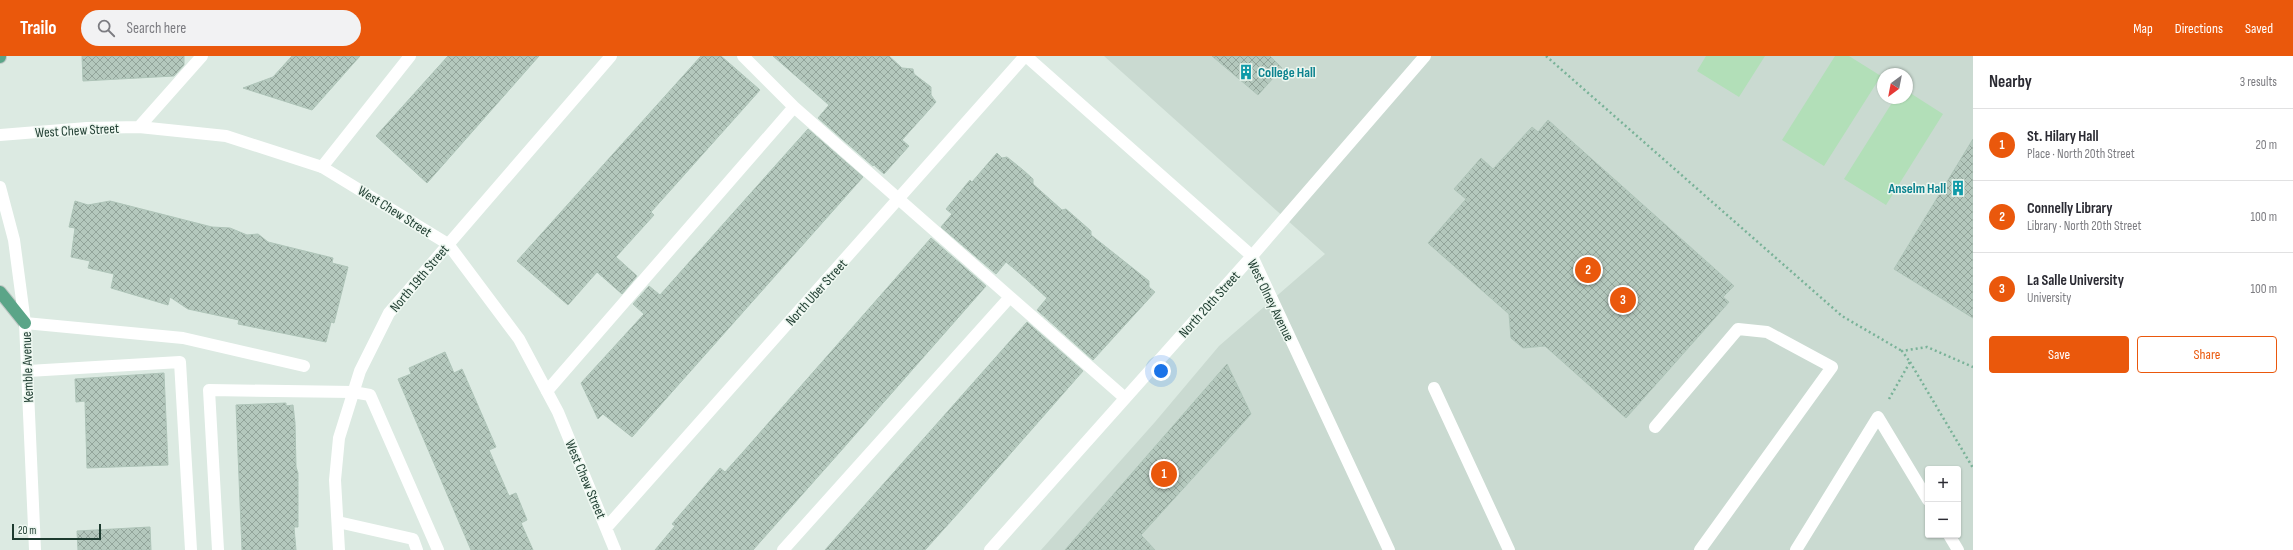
<!DOCTYPE html>
<html lang="en">
<head>
<meta charset="utf-8">
<style>
  body { margin:0; font-family:"Sofia Sans Condensed",sans-serif; background:#f2f2f3; color:#2b2b33 }
  .controls { position:absolute; right:12px; bottom:12px; display:grid; overflow:hidden; border-radius:4px; box-shadow:0 1px 3px #0004 }
  .controls button { width:36px; height:36px; display:grid; place-items:center; padding:0; border:0; border-bottom:1px solid #e1e1e2; background:#fff; color:#2b2b33; font:20px sans-serif }
  .compass { position:absolute; left:1877px; top:12px; width:36px; height:36px; border-radius:50%; background:#fff; box-shadow:0 1px 3px #0004; rotate:212deg }
  .scale { position:absolute; left:12px; bottom:10px; width:89px; box-sizing:border-box; padding-left:4px; border:2px solid #1d3b2f; border-top:0; font-size:11px; line-height:14px; white-space:nowrap; color:#1d3b2f; -webkit-text-stroke:3px #edf7f0; paint-order:stroke }
  .you { position:absolute; left:1161px; top:315px; width:14px; height:14px; margin:-10px; border:3px solid #fff; border-radius:50%; background:#1a73e8; box-shadow:0 0 0 6px #1a73e833 }
  .badge { display:grid; place-items:center; width:26px; height:26px; border-radius:50%; background:#ea580c; color:#fff; font-size:13px; font-weight:700 }
  .pin { position:absolute; translate:-50% -50%; border:2px solid #fff; box-shadow:0 1px 4px #0006 }
  .list { margin:0; padding:0; list-style:none }
  h2 { display:flex; justify-content:space-between; align-items:center; height:52px; margin:0; padding:0 16px; font-size:17px }
  h2 small { font-size:13px; font-weight:400; color:#7c7c81 }
  .list li { display:grid; grid-template-columns:26px 1fr auto; gap:12px; align-items:center; box-sizing:border-box; height:72px; padding:0 16px; border-top:1px solid #e1e1e2 }
  .list b { display:block; font-size:15px; white-space:nowrap }
  .list p { margin:0; font-size:13px; white-space:nowrap; color:#7c7c81 }
  .list em { font-size:13px; font-style:normal; color:#7c7c81 }
  .actions { display:flex; gap:8px; padding:12px 16px }
  .actions a { flex:1; padding:9px 0; border:1px solid #ea580c; border-radius:4px; text-align:center; font-size:14px; color:#ea580c }
  .actions .main { background:#ea580c; color:#fff }
  .icon { flex:none; width:22px; height:22px; fill:none; stroke:currentColor; stroke-width:2; stroke-linecap:round; stroke-linejoin:round }
  .map { position:relative; flex:none; width:1973px; height:494px; overflow:hidden }
  header { display:flex; align-items:center; gap:24px; box-sizing:border-box; height:56px; padding:0 20px; background:#ea580c; color:#fff }
  header strong { font-size:19px }
  nav { display:flex; gap:22px; margin-inline-start:auto; font-size:14px }
  .search { width:280px; height:36px; background:#f2f2f3; display:flex; align-items:center; gap:10px; box-sizing:border-box; padding:0 14px; border-radius:22px; color:#7c7c81; font-size:15px }
  main { display:flex }
  aside { flex:1; background:#fff }
  .map>svg:first-child { display:block }
  .built { fill:#cadad1; fill-rule:evenodd }
  .garden { fill:#b2dfb8 }
  .building { fill:url(#building-cross-hatch); stroke:#aec4b8 }
  .lines { fill:none; stroke-linecap:round; stroke-linejoin:round }
  .primary-casing { stroke:#c0c8c5; stroke-width:14 }
  .path { stroke:#79b298; stroke-width:2.5; stroke-dasharray:2 3; stroke-linecap:butt }
  .service { stroke:#fff; stroke-width:12 }
  .minor { stroke:#fff; stroke-width:12 }
  .tertiary { stroke:#fff; stroke-width:12 }
  .primary { stroke:#5ba588; stroke-width:12 }
  .labels { text-anchor:middle; stroke-width:3; stroke-linejoin:round; paint-order:stroke }
  .culture-label { font-size:14px; font-weight:bold; fill:#0d838f; stroke:#edf7f0; text-anchor:start }
  .street-label { font-size:14px; fill:#1d3b2f; stroke:#edf7f0 }
</style>
</head>
<body>
<header>
<strong>Trailo</strong>
<div class="search"><svg class="icon" aria-label="search" viewBox="0 0 24 24"><circle cx="10" cy="10" r="6"/><path d="M15 15l6 6"/></svg>Search here</div>
<nav><a>Map</a><a>Directions</a><a>Saved</a></nav>
</header>
<main>
<div class="map">
<svg width="1973" height="494" viewBox="0 0 1973 494">
  <defs>
    <pattern id="building-cross-hatch" width="8" height="8" patternUnits="userSpaceOnUse"><rect width="8" height="8" fill="#b4c8bd"/><path d="M0 0l8 8M0 8l8-8" fill="none" stroke="#92a49a"/></pattern>
  </defs>
  <rect width="100%" height="100%" fill="#dceae2"/>
  <!-- built -->
  <path class="built" d="M 1104,0 L 1973,0 L 1973,494 L 1041,494 L 1155,366 L 1219,290 L 1325,198 ZM 1883,18 L 1907,18 L 1907,42 L 1883,42 ZM 1928,413 L 1958,413 L 1958,479 L 1928,479 Z"/>
  <!-- garden -->
  <path class="garden" d="M 1706,0 L 1765,0 L 1739,41 L 1697,15 Z
    M 1835,0 L 1849,0 L 1881,20 L 1824,110 L 1782,84 Z
    M 1907,35 L 1943,58 L 1886,149 L 1844,123 L 1895,42 L 1907,42 Z"/>
  <!-- building -->
  <path class="building" d="M 82,0 L 184,0 L 184,9 L 174,20 L 83,25 Z
    M 292,0 L 360,0 L 312,54 L 243,32 L 273,21 Z
    M 448,0 L 539,0 L 427,127 L 376,80 Z
    M 701,0 L 721,0 L 760,34 L 651,156 L 654,159 L 616,201 L 637,220 L 622,238 L 597,216 L 568,249 L 517,205 Z
    M 773,0 L 889,0 L 902,12 L 913,13 L 914,18 L 931,31 L 931,39 L 936,46 L 902,84 L 909,90 L 884,118 L 874,109 L 873,110 L 818,62 L 829,49 Z
    M 1212,0 L 1270,0 L 1282,12 L 1258,39 Z
    M 1548,64 L 1734,230 L 1723,241 L 1729,246 L 1626,362 L 1545,290 L 1523,292 L 1511,282 L 1509,258 L 1428,187 L 1466,143 L 1454,133 L 1481,102 L 1493,113 L 1532,71 L 1538,76 Z
    M 808,73 L 863,121 L 632,381 L 603,358 L 598,363 L 581,327 L 644,258 L 633,248 L 649,230 L 660,239 Z
    M 1973,83 L 1973,262 L 1894,213 Z
    M 997,97 L 1002,102 L 1007,101 L 1023,114 L 1033,123 L 1033,128 L 1062,154 L 1066,153 L 1091,175 L 1091,179 L 1149,225 L 1149,231 L 1155,236 L 1093,304 L 1037,254 L 1047,242 L 1026,223 L 1006,206 L 996,218 L 941,171 L 952,158 L 946,153 L 970,124 L 972,126 Z
    M 75,145 L 88,149 L 110,145 L 212,171 L 230,172 L 247,179 L 258,178 L 268,186 L 333,202 L 332,207 L 348,211 L 334,267 L 331,266 L 326,286 L 238,268 L 239,264 L 188,253 L 170,241 L 168,249 L 111,232 L 114,218 L 88,212 L 90,205 L 71,201 L 75,172 L 69,171 Z
    M 931,182 L 986,230 L 839,397 L 753,494 L 655,494 L 675,470 L 672,468 L 720,412 L 725,416 L 743,396 Z
    M 1027,266 L 1083,315 L 961,454 L 925,494 L 825,494 Z
    M 445,296 L 454,317 L 462,313 L 496,391 L 489,394 L 509,440 L 516,437 L 527,464 L 521,467 L 533,494 L 471,494 L 398,323 L 411,318 L 409,312 Z
    M 1227,308 L 1251,358 L 1141,479 L 1155,494 L 1065,494 Z
    M 164,317 L 168,409 L 87,412 L 85,345 L 76,346 L 75,323 Z
    M 286,347 L 286,350 L 293,349 L 295,367 L 296,411 L 298,417 L 298,471 L 294,471 L 296,494 L 242,494 L 236,349 Z
    M 150,471 L 151,494 L 78,494 L 77,475 Z"/>
  <g class="lines">
    <defs>
      <path id="primary" d="M 0,1 L 0,0
        M 0,236 L 25,267"/>
    </defs>
    <!-- primary casing -->
    <use href="#primary" class="primary-casing"/>
    <!-- path -->
    <path class="path" d="M 1546,0 L 1842,260 L 1902,295
      M 1910,306 L 1973,412
      M 1889,343 L 1910,306 L 1902,295 L 1927,291 L 1973,311"/>
    <!-- service -->
    <path class="service" d="M 743,0 L 794,51
      M 322,111 L 410,0
      M 1010,241 L 1125,342
      M 25,267 L 183,282 L 304,310
      M 28,315 L 180,306 L 191,494
      M 1434,332 L 1509,494
      M 547,335 L 794,51 L 1010,241 L 783,494
      M 1655,371 L 1738,273 L 1767,276 L 1832,311 L 1700,494
      M 338,466 L 413,483 L 417,494
      M 1949,479 L 1958,494
      M 218,494 L 209,334 L 353,336 L 370,339 L 438,494
      M 1796,494 L 1878,361 L 1928,444"/>
    <!-- minor -->
    <path class="minor" d="M 139,71 L 202,0
      M 0,79 L 87,72 L 139,71 L 226,80 L 322,111 L 448,188 L 519,283 L 558,356 L 615,494
      M 0,131 L 14,184 L 25,267 L 35,494
      M 606,472 L 1025,0
      M 339,494 L 335,424 L 339,382 L 360,315 L 389,257 L 611,0"/>
    <!-- tertiary -->
    <path class="tertiary" d="M 1026,0 L 1252,200 L 1389,494
      M 990,494 L 1252,200 L 1425,0"/>
    <!-- primary -->
    <use href="#primary" class="primary"/>
  </g>
  <!-- icons -->
  <defs>
    <symbol id="building-bare" viewBox="-9 -9 18 18"><path d="M-4-6H4V6H1V3H-1V6H-4ZM-2.5-4.3h1.7v1.8h-1.7ZM.8-4.3h1.7v1.8H.8ZM-2.5-1h1.7V.8h-1.7ZM.8-1h1.7V.8H.8Z" fill="#0f9aa8" stroke="#edf7f0" stroke-width="2.5" paint-order="stroke"/></symbol>
  </defs>
  <g fill-rule="evenodd">
    <use href="#building-bare" x="1235" y="5" width="22" height="22"/>
    <use href="#building-bare" x="1947" y="121" width="22" height="22"/>
  </g>
  <g class="labels">
    <!-- culture labels -->
    <g class="culture-label">
      <text x="1258" y="21">College Hall</text>
      <text x="1946" y="137" text-anchor="end">Anselm Hall</text>
    </g>
    <!-- street labels -->
    <g class="street-label">
      <text transform="translate(77 74) rotate(-3)" y="5">West Chew Street</text>
      <text transform="translate(395 155) rotate(32)" y="5">West Chew Street</text>
      <text transform="translate(419 222) rotate(-50)" y="5">North 19th Street</text>
      <text transform="translate(816 236) rotate(-48)" y="5">North Uber Street</text>
      <text transform="translate(1271 244) rotate(64)" y="5">West Olney Avenue</text>
      <text transform="translate(1209 248) rotate(-48)" y="5">North 20th Street</text>
      <text transform="translate(27 311) rotate(-92)" y="5">Kemble Avenue</text>
      <text transform="translate(586 423) rotate(67)" y="5">West Chew Street</text>
    </g>
  </g>
</svg>
<div class="controls">
<button>+</button>
<button>−</button>
</div>
<svg class="compass" viewBox="-18 -18 36 36"><path d="M0-13l5 13h-10z" fill="#e53935"/><path d="M0 13l5-13h-10z" fill="#7c7c81"/></svg>
<div class="scale">20 m</div>
<div class="you"></div>
<div class="pin badge" style="left:1164px;top:418px">1</div>
<div class="pin badge" style="left:1588px;top:214px">2</div>
<div class="pin badge" style="left:1623px;top:244px">3</div>
</div>
<aside>
<h2>Nearby<small>3 results</small></h2>
<ul class="list">
<li><span class="badge">1</span><div><b>St. Hilary Hall</b><p>Place · North 20th Street</p></div><em>20 m</em></li>
<li><span class="badge">2</span><div><b>Connelly Library</b><p>Library · North 20th Street</p></div><em>100 m</em></li>
<li><span class="badge">3</span><div><b>La Salle University</b><p>University</p></div><em>100 m</em></li>
</ul>
<div class="actions"><a class="main">Save</a><a>Share</a></div>
</aside>
</main>
</body>
</html>
